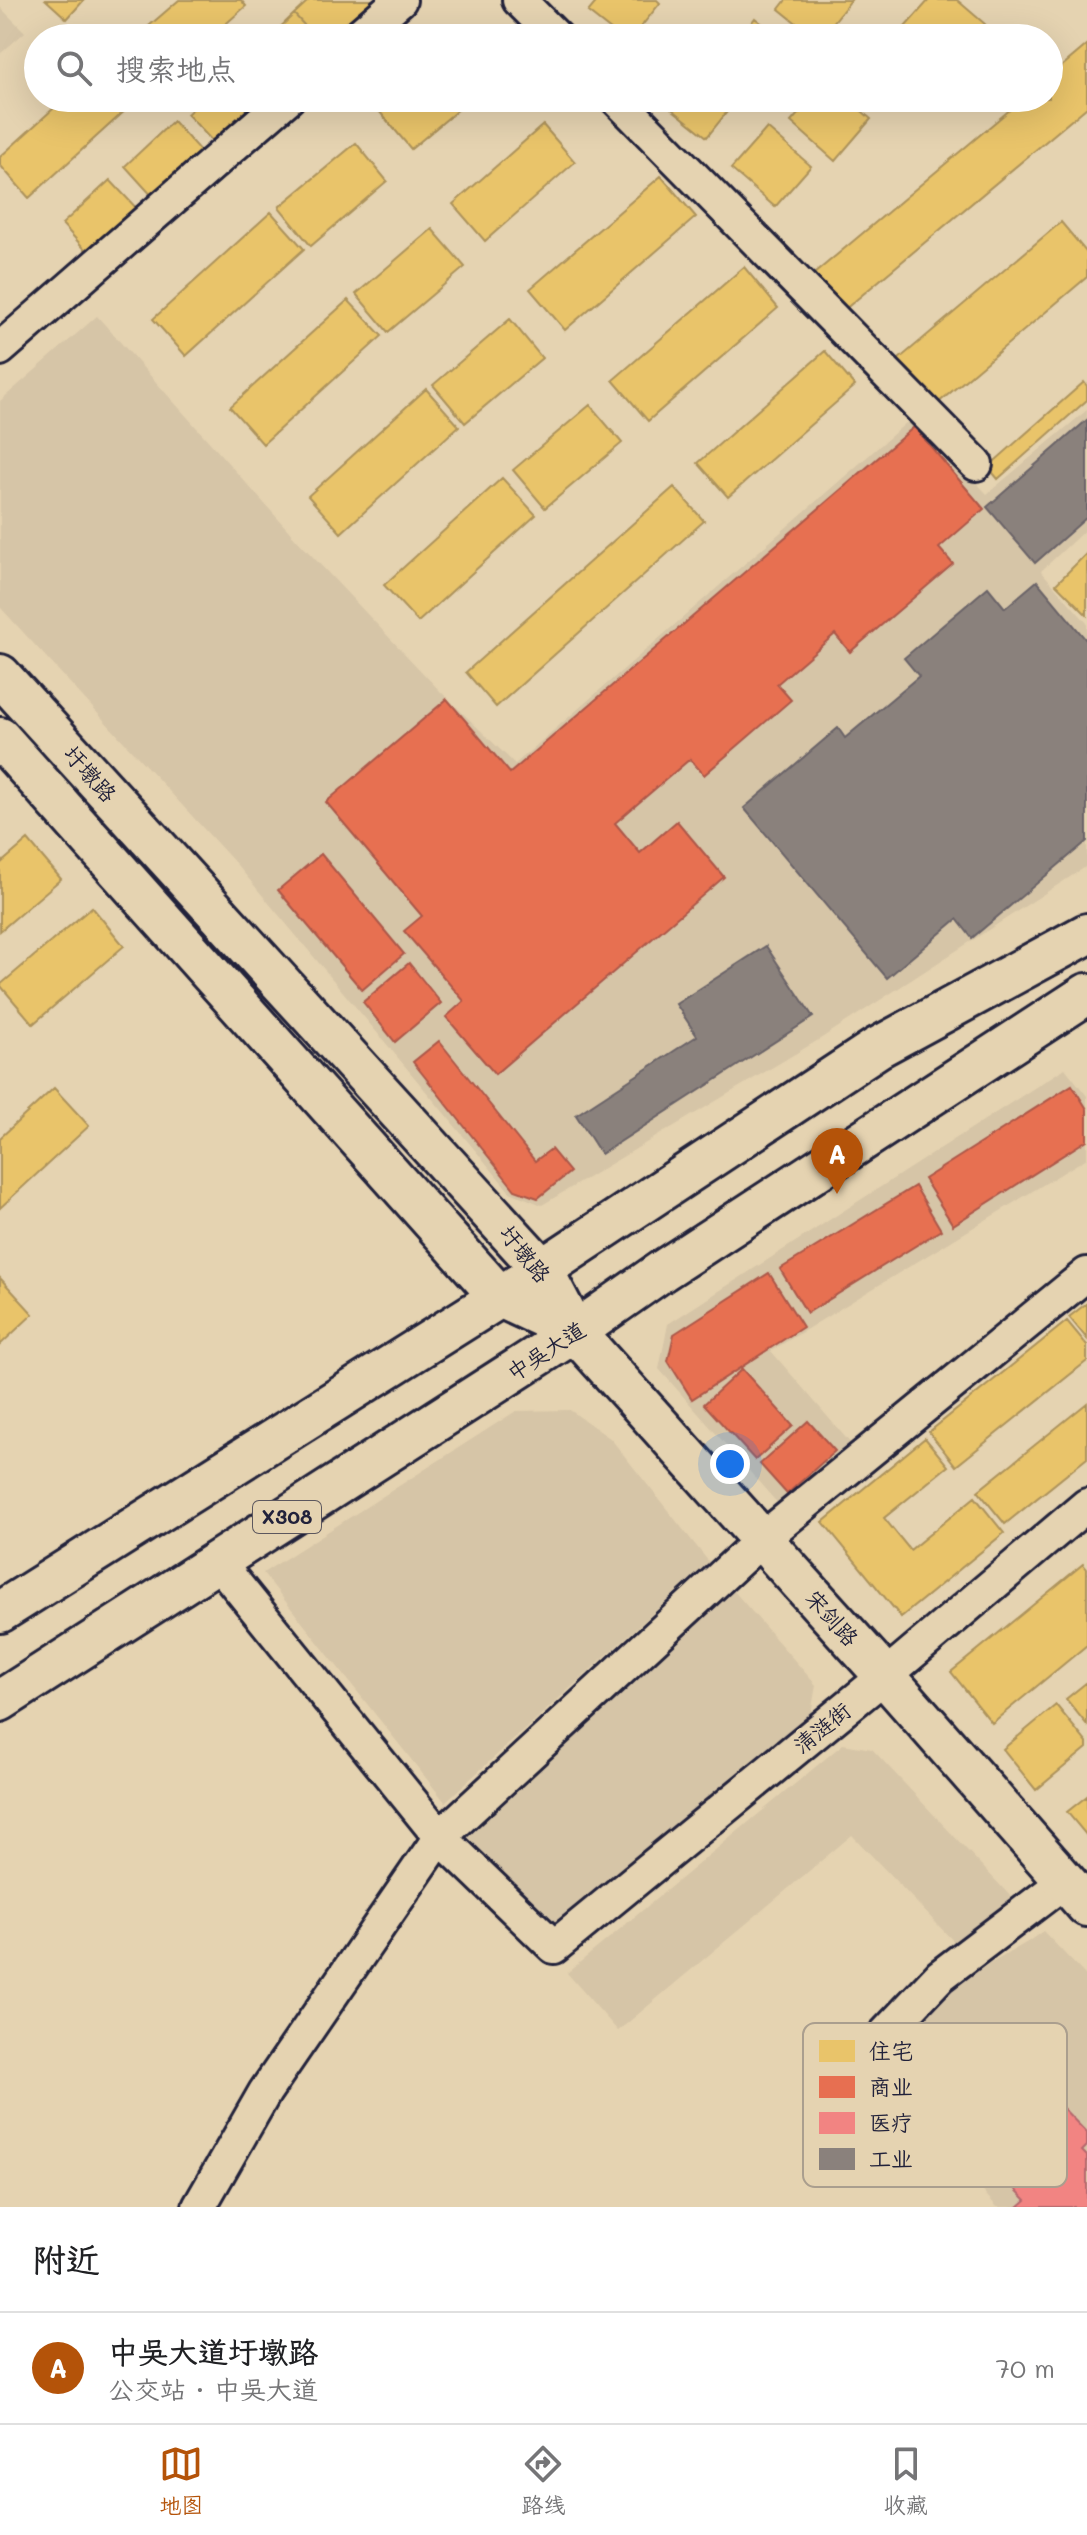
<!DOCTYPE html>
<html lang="zh">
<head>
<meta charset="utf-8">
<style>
  body { margin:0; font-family:Mali,"LXGW WenKai TC",sans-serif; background:#f2f2f2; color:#202124 }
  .you { position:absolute; left:730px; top:1464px; width:28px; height:28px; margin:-20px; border:6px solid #fff; border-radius:50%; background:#1a73e8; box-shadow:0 0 0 12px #1a73e833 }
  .badge { display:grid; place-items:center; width:52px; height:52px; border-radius:50%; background:#b45309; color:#fff; font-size:26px; font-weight:700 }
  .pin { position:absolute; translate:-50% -66px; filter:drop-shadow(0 2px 4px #0008) }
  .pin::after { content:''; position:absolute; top:42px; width:28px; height:24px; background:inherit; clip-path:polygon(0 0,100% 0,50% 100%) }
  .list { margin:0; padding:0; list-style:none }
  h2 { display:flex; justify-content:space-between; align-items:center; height:104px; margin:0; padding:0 32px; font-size:34px }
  h2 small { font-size:26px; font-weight:400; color:#757577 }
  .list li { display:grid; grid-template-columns:52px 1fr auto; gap:24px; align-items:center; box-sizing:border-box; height:112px; padding:0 32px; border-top:2px solid #e0e0e0 }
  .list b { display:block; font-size:30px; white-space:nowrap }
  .list p { margin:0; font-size:26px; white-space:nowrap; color:#757577 }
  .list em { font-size:26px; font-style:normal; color:#757577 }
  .icon { flex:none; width:44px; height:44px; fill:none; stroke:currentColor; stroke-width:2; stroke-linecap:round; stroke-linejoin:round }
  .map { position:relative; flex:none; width:1087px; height:2207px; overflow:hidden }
  .search { position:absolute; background:#fff; box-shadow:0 8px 32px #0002; left:24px; right:24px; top:24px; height:88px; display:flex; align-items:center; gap:20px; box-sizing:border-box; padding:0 28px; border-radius:44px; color:#757577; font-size:30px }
  .sheet { height:216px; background:#fff }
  nav { display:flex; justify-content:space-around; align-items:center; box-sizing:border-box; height:112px; border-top:2px solid #e0e0e0; background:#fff; font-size:22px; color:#757577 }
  nav a { display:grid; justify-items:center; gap:4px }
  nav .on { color:#b45309 }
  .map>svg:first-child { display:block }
  .built { fill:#d6c5a7 }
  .homes { fill:#e9c46a; stroke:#ad935c; stroke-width:2 }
  .shops { fill:#e76f51; stroke:#ac584a; stroke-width:2 }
  .health { fill:#f28482; stroke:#b4676d; stroke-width:2 }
  .industry { fill:#8a817c; stroke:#6b6468; stroke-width:2 }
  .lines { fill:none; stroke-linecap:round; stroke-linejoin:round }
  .minor-casing { stroke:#22223b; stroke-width:38 }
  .major-casing { stroke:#22223b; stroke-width:46 }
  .minor { stroke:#e5d3b1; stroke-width:32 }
  .major { stroke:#e5d3b1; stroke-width:40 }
  .labels { text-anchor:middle; stroke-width:8; stroke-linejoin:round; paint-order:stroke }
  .shield { fill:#e5d3b1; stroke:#5c575e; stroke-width:2 }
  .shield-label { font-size:20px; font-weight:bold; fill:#22223b }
  .street-label { font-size:22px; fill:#22223b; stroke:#e5d3b1 }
  .key { fill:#e5d3b1; stroke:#aa9e8e; stroke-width:2 }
  .key-label { font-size:22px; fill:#22223b }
</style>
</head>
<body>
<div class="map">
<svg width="1087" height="2207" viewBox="0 0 1087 2207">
  <rect width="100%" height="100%" fill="#e5d3b1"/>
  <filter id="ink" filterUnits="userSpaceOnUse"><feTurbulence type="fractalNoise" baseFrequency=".0125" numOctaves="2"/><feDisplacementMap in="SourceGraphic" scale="16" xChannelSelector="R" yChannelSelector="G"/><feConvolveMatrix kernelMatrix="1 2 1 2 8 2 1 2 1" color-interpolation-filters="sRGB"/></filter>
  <g filter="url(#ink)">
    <!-- built -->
    <path class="built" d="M 0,7 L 25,32 L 0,54 Z
      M 97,316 L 296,539 L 439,690 L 515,764 L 914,416 L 987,494 L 1087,410 L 1087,528 L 1041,571 L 1087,623 L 1087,866 L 820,1039 L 542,1205 L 510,1192 L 238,866 L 0,607 L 0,401 Z
      M 1065,1068 L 1087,1096 L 1087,1158 L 771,1351 L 852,1445 L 780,1506 L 659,1369 L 668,1324 Z
      M 570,1410 L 611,1439 L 709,1562 L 445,1802 L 263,1573 L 516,1411 Z
      M 733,1590 L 816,1685 L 811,1714 L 558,1930 L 459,1827 Z
      M 843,1744 L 872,1749 L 1014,1900 L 959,1947 L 852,1835 L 618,2031 L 567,1973 Z
      M 1043,1931 L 1087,1977 L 1087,2207 L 997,2207 L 877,2074 L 878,2052 L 930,1999 L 1029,1941 Z"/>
    <!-- homes -->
    <path class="homes" d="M 46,0 L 84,0 L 67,19 Z
      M 179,0 L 241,0 L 246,6 L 210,38 L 135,38 Z
      M 309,0 L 376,0 L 334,38 L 316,38 L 294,14 Z
      M 598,0 L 657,0 L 660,3 L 632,38 L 621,38 L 588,12 Z
      M 786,0 L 851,0 L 821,38 L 815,38 L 779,9 Z
      M 929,0 L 957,0 L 985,24 L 972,38 L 917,38 L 905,27 Z
      M 294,14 L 316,38 L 269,38 Z
      M 755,18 L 780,38 L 740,38 Z
      M 1087,45 L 1087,107 L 844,310 L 814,274 L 1024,98 L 1049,98 L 1049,77 Z
      M 65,98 L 139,98 L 29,198 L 0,165 L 0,157 Z
      M 204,98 L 262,98 L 265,101 L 216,145 L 187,114 Z
      M 394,98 L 472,98 L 411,149 L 379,111 Z
      M 674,98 L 738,98 L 707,137 L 668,106 Z
      M 812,98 L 847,98 L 871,119 L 835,161 L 791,122 Z
      M 876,98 L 902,98 L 891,111 Z
      M 173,121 L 202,153 L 154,198 L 125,166 Z
      M 543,125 L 575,162 L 485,241 L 453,204 Z
      M 767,128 L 811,166 L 775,207 L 731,169 Z
      M 356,143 L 387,181 L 311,246 L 279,207 Z
      M 661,176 L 696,217 L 565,330 L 530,289 Z
      M 110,180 L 140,212 L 91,256 L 62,224 Z
      M 271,212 L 304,249 L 186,356 L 153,319 Z
      M 1061,222 L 1087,253 L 1087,277 L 931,409 L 893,364 Z
      M 432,229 L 465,267 L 388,332 L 356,294 Z
      M 744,267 L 778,308 L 648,421 L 613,380 Z
      M 348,300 L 382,336 L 263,444 L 230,407 Z
      M 510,319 L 542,358 L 465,423 L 433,385 Z
      M 825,351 L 855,386 L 728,497 L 698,463 Z
      M 1084,382 L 1087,386 L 1087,400 L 998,479 L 988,467 Z
      M 426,389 L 459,426 L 341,533 L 308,496 Z
      M 590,405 L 622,443 L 545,508 L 513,470 Z
      M 502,478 L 536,515 L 418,622 L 384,585 Z
      M 674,487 L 704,521 L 496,707 L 466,672 Z
      M 1087,553 L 1087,615 L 1056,584 Z
      M 28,840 L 61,879 L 0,931 L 0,864 Z
      M 92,907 L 124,946 L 33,1024 L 0,985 Z
      M 54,1088 L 89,1126 L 0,1208 L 0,1138 Z
      M 0,1278 L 33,1314 L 0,1345 Z
      M 1087,1303 L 1087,1339 L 1069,1317 Z
      M 1067,1321 L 1087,1345 L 1087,1361 L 956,1466 L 929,1432 Z
      M 1087,1403 L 1087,1458 L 1005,1524 L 978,1491 Z
      M 925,1438 L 948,1466 L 884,1518 L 910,1550 L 975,1497 L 1004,1533 L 901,1617 L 823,1522 Z
      M 1083,1564 L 1087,1569 L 1087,1645 L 992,1723 L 951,1672 Z
      M 1087,1682 L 1087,1725 L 1066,1699 Z
      M 1056,1705 L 1087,1743 L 1087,1748 L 1036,1790 L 1003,1749 Z
      M 1087,1796 L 1087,1836 L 1067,1812 Z"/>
    <!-- shops -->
    <path class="shops" d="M 914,427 L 984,509 L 939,548 L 953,564 L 850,652 L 835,634 L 777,684 L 791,700 L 704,775 L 690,759 L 615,823 L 640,853 L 677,821 L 724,877 L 495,1074 L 446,1017 L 464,1001 L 404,931 L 422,916 L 326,802 L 447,699 L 510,773 Z
      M 321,854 L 404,954 L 362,990 L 278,890 Z
      M 409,963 L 441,1003 L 395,1042 L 363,1002 Z
      M 439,1041 L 535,1161 L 551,1149 L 570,1172 L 538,1198 L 515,1190 L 413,1062 Z
      M 1072,1085 L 1087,1109 L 1087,1140 L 953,1225 L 924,1179 Z
      M 915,1186 L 941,1230 L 807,1313 L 780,1269 Z
      M 769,1273 L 803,1327 L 692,1399 L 668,1361 L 674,1334 Z
      M 742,1369 L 793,1426 L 755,1460 L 704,1404 Z
      M 808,1421 L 835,1451 L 787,1494 L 760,1464 Z"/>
    <!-- health -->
    <path class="health" d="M 992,2035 L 1087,2133 L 1087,2146 L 1082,2151 L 1087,2156 L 1087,2207 L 1018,2207 L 1026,2200 L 928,2098 Z"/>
    <!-- industry -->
    <path class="industry" d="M 1087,420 L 1087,517 L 1035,563 L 987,507 Z
      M 1037,581 L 1087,641 L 1087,841 L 972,938 L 957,919 L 887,978 L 744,808 L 838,728 L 845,738 L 919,676 L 904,658 L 988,587 L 1005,608 Z
      M 766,946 L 813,1017 L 601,1154 L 576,1115 L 697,1036 L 676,1004 Z"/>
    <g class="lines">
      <defs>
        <path id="minor" d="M 519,0 L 557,38
          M 356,38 L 400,0
          M 616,98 L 976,464
          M 0,349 L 288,98
          M 218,1562 L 440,1837 L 554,1947 L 885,1676 L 1087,1505
          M 829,2093 L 940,1976 L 1065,1881
          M 199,2207 L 265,2092 L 440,1837 L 762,1539 L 1087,1274"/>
        <path id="major" d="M 0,675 L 542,1269 L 575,1332 L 885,1676 L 1087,1906
          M 0,738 L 500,1297 L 575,1332
          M 0,1612 L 500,1297 L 877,1048 L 1087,934
          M 0,1701 L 575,1332 L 662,1271 L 1087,994"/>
      </defs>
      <!-- minor casing -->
      <use href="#minor" class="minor-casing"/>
      <!-- major casing -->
      <use href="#major" class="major-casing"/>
      <!-- minor -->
      <use href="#minor" class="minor"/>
      <!-- major -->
      <use href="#major" class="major"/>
    </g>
  </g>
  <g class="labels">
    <!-- shield labels -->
    <rect class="shield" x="253" y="1501" width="68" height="32" rx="6"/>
    <g class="shield-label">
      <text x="287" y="1524">X308</text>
    </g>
    <!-- street labels -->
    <g class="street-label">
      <text transform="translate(90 774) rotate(48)" y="8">圩墩路</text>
      <text transform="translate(525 1254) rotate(51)" y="8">圩墩路</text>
      <text transform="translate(546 1351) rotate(-33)" y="8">中吴大道</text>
      <text transform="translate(832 1618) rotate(48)" y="8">宋剑路</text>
      <text transform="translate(822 1728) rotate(-39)" y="8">清涟街</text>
    </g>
  </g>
  <!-- legend -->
  <rect x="803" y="2023" width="264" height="164" rx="12" class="key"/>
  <rect x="819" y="2040" width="36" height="22" fill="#e9c46a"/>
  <rect x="819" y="2076" width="36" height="22" fill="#e76f51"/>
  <rect x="819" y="2112" width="36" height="22" fill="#f28482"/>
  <rect x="819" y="2148" width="36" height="22" fill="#8a817c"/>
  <g class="key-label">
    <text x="869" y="2059">住宅</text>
    <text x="869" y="2095">商业</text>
    <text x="869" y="2131">医疗</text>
    <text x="869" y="2167">工业</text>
  </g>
</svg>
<div class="you"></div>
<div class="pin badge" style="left:837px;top:1194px">A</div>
<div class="search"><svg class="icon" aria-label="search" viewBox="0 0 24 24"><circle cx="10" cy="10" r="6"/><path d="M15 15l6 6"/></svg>搜索地点</div>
</div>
<section class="sheet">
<h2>附近<small></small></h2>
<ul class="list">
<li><span class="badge">A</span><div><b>中吴大道圩墩路</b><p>公交站 · 中吴大道</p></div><em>70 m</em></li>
</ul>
</section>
<nav>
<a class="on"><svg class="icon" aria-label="map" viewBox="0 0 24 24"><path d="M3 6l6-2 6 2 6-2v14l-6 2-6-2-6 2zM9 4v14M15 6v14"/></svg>地图</a>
<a><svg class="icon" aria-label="directions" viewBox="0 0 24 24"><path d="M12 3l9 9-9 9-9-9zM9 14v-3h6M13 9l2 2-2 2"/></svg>路线</a>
<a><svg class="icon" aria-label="saved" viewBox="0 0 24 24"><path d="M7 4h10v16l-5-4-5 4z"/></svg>收藏</a>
</nav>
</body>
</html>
